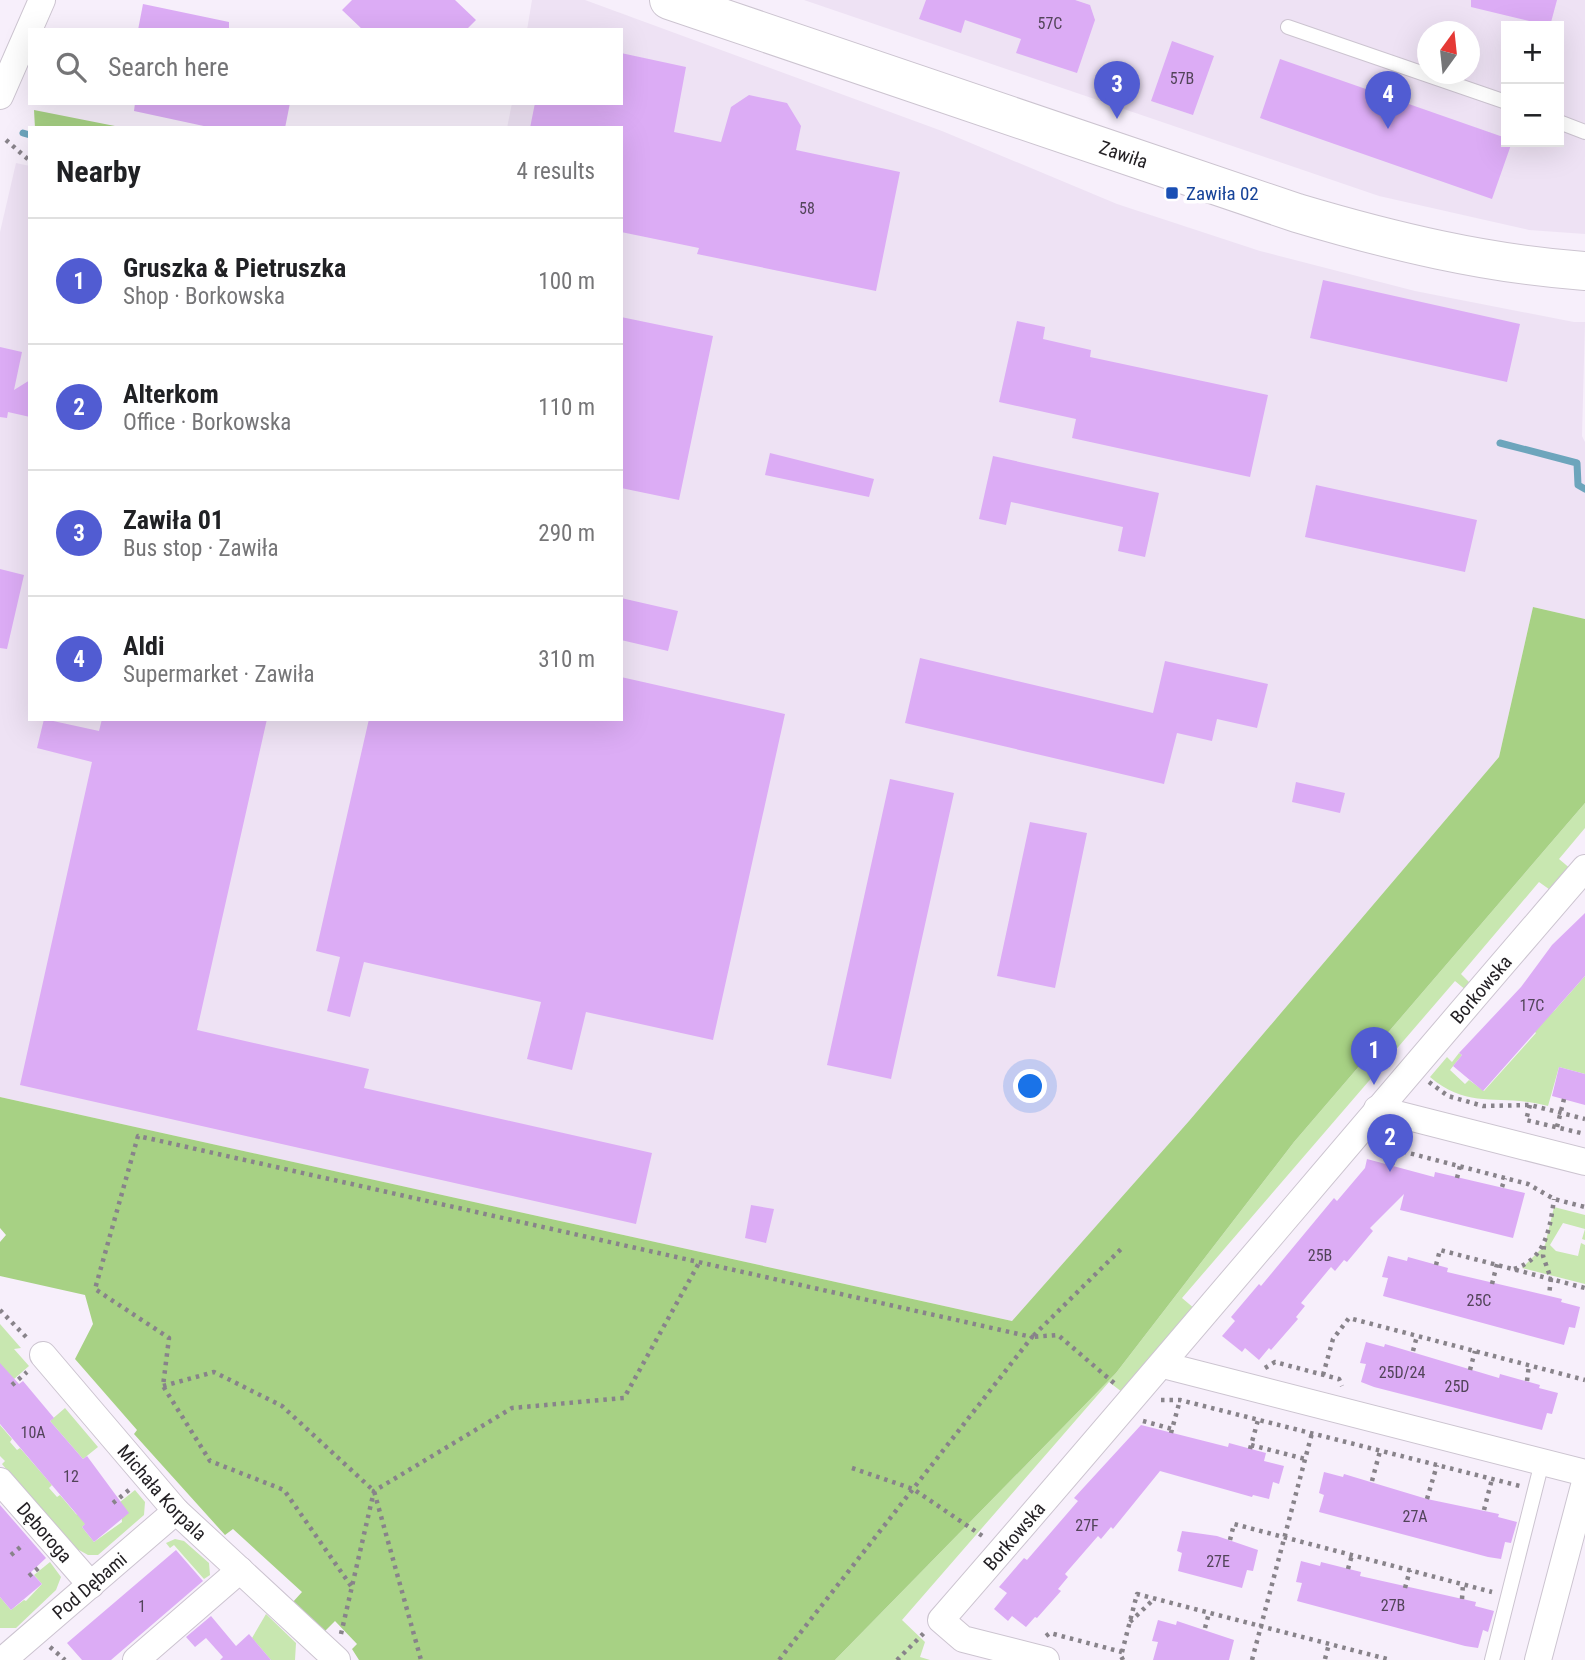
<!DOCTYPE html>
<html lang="en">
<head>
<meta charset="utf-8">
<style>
  body { margin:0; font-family:"Roboto Condensed",sans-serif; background:#f2f2f2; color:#202124 }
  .controls { position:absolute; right:21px; top:21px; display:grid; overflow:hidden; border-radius:0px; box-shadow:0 7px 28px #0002 }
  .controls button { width:63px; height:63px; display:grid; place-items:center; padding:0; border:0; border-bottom:2px solid #e0e0e0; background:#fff; color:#202124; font:35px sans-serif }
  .compass { position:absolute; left:1417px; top:21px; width:63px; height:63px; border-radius:50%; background:#fff; box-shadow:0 7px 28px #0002; rotate:15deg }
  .you { position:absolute; left:1031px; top:1087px; width:24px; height:24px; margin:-18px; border:5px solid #fff; border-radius:50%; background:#1a73e8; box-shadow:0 0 0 10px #1a73e833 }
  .badge { display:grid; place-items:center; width:46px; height:46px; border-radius:50%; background:#515cd2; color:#fff; font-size:23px; font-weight:700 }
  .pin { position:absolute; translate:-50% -58px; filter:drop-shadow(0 2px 4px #0008) }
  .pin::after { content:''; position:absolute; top:37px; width:24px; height:21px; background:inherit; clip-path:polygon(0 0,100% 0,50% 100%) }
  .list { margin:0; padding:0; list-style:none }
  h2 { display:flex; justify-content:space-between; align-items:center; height:91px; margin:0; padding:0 28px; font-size:30px }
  h2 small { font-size:23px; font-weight:400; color:#757577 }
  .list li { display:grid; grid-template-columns:46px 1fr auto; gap:21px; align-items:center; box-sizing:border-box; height:126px; padding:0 28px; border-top:2px solid #e0e0e0 }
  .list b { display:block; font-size:26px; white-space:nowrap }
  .list p { margin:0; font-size:23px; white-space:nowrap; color:#757577 }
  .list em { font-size:23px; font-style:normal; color:#757577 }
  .icon { flex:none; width:38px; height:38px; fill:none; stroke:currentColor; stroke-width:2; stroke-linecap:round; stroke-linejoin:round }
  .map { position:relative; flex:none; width:1585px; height:1660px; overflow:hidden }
  .search { position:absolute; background:#fff; box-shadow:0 7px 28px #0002; left:28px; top:28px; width:595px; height:77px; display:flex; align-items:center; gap:18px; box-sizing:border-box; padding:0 24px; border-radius:0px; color:#757577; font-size:26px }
  .panel { position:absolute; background:#fff; box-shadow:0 7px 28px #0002; left:28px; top:126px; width:595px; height:595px; border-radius:0px }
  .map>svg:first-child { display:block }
  .built { fill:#eee2f4; fill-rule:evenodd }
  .green { fill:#c8e7b0 }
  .forest { fill:#a7d184 }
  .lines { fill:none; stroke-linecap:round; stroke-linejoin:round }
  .stream { stroke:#6da5bc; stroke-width:7 }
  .building { fill:#dcacf5 }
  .lane-casing { stroke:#ccc4d0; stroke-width:16 }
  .street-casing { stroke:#ccc4d0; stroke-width:28 }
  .secondary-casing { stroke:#ccc4d0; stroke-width:40 }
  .path { stroke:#88838a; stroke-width:4.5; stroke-dasharray:3.5 5; stroke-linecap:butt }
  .lane { stroke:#fff; stroke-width:14 }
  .street { stroke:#fff; stroke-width:26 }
  .secondary { stroke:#fff; stroke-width:38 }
  .transit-dot { fill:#1a4fb4; stroke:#fff; stroke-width:2.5 }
  .labels { text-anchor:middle; stroke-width:7; stroke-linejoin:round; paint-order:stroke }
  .number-label { font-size:16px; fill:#524459 }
  .street-label { font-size:19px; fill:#242125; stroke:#fff }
  .transit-label { font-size:19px; fill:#164399; stroke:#fff; text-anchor:start }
</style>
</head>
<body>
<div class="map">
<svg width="1585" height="1660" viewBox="0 0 1585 1660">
  <rect width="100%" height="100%" fill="#f7effb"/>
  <!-- built -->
  <path class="built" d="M 532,0 L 585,0 L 942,131 L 1117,204 L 1260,251 L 1415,291 L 1574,322 L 1585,322 L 1582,436 L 1585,442 L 1585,619 L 1533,607 L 1499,757 L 1189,1121 L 1012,1321 L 0,1097 L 0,232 L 16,163 L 30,166 L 30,719 L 621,719 L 621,128 L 507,128 L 512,103 L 621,103 L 621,30 L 527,30 Z
    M 804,0 L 1585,0 L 1585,234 L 1529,230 L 1379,196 ZM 1506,26 L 1559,26 L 1559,142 L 1506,142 ZM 1428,32 L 1470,32 L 1470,74 L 1428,74 Z"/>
  <!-- green -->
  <path class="green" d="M 1585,803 L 1585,828 L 1559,859 L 1572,870 L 1553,892 L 1539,882 L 1461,974 L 1472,985 L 1467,991 L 1455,981 L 1182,1298 L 1195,1309 L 1122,1392 L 1109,1382 L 902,1620 L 925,1642 L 920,1657 L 930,1660 L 835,1660 L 1116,1373 L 1294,1142 Z
    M 1585,976 L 1585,1074 L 1559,1067 L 1548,1106 C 1503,1093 1470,1111 1430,1077 L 1447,1057 L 1452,1062 L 1459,1053 L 1462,1055 L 1450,1070 L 1465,1084 L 1469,1080 L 1484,1091 L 1536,1033 L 1532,1029 L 1555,1010 Z
    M 1554,1207 L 1585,1215 L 1585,1240 L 1582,1239 L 1585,1229 L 1563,1223 L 1550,1245 L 1556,1251 L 1578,1256 L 1581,1243 L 1585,1245 L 1585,1284 L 1522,1268 L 1545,1245 Z
    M 0,1324 L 21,1348 L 14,1349 L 29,1366 L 14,1379 L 0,1377 Z
    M 65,1408 L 98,1447 L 83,1459 L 50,1421 Z
    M 0,1425 L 12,1439 L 10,1442 L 17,1450 L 20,1448 L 52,1485 L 49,1488 L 57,1497 L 60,1495 L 76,1514 L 89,1521 L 82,1527 L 94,1542 L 122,1522 L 120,1502 L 135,1490 L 145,1502 L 144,1515 L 98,1555 L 88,1555 L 79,1550 L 76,1552 L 2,1464 L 5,1461 L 0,1456 Z
    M 175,1539 L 184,1541 L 209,1563 L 210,1575 L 204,1579 L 174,1545 L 170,1548 L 166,1543 Z
    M 50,1562 L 61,1577 L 56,1590 L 16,1628 L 0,1628 L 0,1597 L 11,1610 L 24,1600 L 26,1601 L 42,1584 L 34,1575 Z
    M 266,1614 L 296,1643 L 295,1660 L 271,1660 L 252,1638 Z"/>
  <!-- forest -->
  <path class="forest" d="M 34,110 L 125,128 L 35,128 Z
    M 1533,607 L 1585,619 L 1585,803 L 1294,1142 L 1116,1373 L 835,1660 L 359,1660 L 352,1649 L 357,1644 L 335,1621 L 325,1631 L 292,1603 L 302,1592 L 233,1529 L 225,1535 L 134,1434 L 137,1430 L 75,1359 L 93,1324 L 85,1295 L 0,1276 L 0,1242 L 6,1235 L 0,1228 L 0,1097 L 1012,1321 L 1189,1121 L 1499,757 Z"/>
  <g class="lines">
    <!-- stream -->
    <path class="stream" d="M 23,133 L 30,135
      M 1500,443 L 1577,463 L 1578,485 L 1585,489"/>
  </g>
  <!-- building -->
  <path class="building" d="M 352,0 L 455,0 L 476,20 L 466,30 L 363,30 L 342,10 Z
    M 926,0 L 1075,0 L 1090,5 L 1095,20 L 1077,73 L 1016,53 L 1021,39 L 965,20 L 961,33 L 919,19 Z
    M 1471,0 L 1557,0 L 1550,26 L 1471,7 Z
    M 143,4 L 229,22 L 229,30 L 138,30 Z
    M 1172,41 L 1214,56 L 1193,115 L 1151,101 Z
    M 621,53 L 686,67 L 674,132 L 721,142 L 731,107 L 749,95 L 787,103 L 801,126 L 796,150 L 900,172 L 876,291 L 697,254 L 699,248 L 621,232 L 621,128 L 530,128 L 535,103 L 621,103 Z
    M 1280,59 L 1506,138 L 1506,142 L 1512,142 L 1492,199 L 1260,118 Z
    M 135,103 L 290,103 L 285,128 L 213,128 L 134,111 Z
    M 1323,280 L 1520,324 L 1507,382 L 1310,338 Z
    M 621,317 L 713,336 L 679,500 L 621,488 Z
    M 1017,321 L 1045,327 L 1043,339 L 1091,350 L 1090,357 L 1268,395 L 1250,477 L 1072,438 L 1076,419 L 999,402 Z
    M 0,347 L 22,352 L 14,390 L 30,380 L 30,417 L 8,412 L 7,418 L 0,417 Z
    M 770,453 L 874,479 L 869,497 L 765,475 Z
    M 993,456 L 1159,493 L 1145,557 L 1118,551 L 1123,527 L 1011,502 L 1006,525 L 979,519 Z
    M 1316,485 L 1477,520 L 1465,572 L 1305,537 Z
    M 0,569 L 24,575 L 7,649 L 0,648 Z
    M 621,598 L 678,611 L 668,651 L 621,640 Z
    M 920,658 L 1153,713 L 1165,661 L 1268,684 L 1257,728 L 1217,719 L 1212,741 L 1177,733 L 1164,784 L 905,723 Z
    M 621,677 L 785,714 L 713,1040 L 586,1012 L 572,1070 L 527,1059 L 541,1002 L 364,962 L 350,1017 L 327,1011 L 340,957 L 316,951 L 369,719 L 621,719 Z
    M 44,719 L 99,731 L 102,719 L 267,719 L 197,1030 L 369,1069 L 364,1088 L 652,1153 L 636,1224 L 20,1085 L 92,762 L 37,748 Z
    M 890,779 L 954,793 L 891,1079 L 827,1065 Z
    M 1296,782 L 1345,793 L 1340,813 L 1292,802 Z
    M 1030,822 L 1087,833 L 1055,988 L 997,976 Z
    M 1585,913 L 1585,976 L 1483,1091 L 1453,1066 L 1462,1055 L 1459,1053 L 1521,987 L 1552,945 Z
    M 1559,1067 L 1585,1074 L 1585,1105 L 1552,1096 Z
    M 1367,1159 L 1434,1177 L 1435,1172 L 1525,1193 L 1513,1238 L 1400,1210 L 1404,1194 L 1370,1228 L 1373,1231 L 1347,1262 L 1344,1260 L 1335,1271 L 1331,1267 L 1301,1303 L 1305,1306 L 1296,1317 L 1298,1319 L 1271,1350 L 1269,1348 L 1259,1360 L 1245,1348 L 1242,1352 L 1222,1336 L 1235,1321 L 1231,1317 L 1259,1284 L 1261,1286 L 1334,1198 L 1337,1201 L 1365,1168 Z
    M 751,1205 L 774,1209 L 766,1243 L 745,1238 Z
    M 1388,1256 L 1407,1261 L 1408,1257 L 1448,1268 L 1447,1272 L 1562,1299 L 1561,1302 L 1580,1307 L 1575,1328 L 1569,1327 L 1564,1345 L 1383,1296 L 1388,1278 L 1382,1277 Z
    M 1366,1342 L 1384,1347 L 1385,1344 L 1499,1378 L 1500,1374 L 1540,1385 L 1539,1388 L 1558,1393 L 1552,1414 L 1547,1413 L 1542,1430 L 1374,1387 L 1361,1382 L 1366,1364 L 1360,1363 Z
    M 0,1363 L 19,1384 L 23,1381 L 54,1418 L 50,1421 L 83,1459 L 87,1456 L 129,1513 L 94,1542 L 82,1527 L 85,1524 L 0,1424 Z
    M 1141,1425 L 1228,1447 L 1229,1443 L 1266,1453 L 1264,1461 L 1284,1466 L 1279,1484 L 1273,1482 L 1269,1499 L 1253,1495 L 1252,1497 L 1160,1471 L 1113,1529 L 1111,1527 L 1101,1539 L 1098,1536 L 1065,1574 L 1068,1577 L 1058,1589 L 1061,1591 L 1037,1618 L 1035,1617 L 1026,1627 L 1012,1616 L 1008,1621 L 994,1609 L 1007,1593 L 999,1587 L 1024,1558 L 1027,1560 L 1078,1501 L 1074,1498 Z
    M 1324,1472 L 1343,1477 L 1344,1474 L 1427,1499 L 1499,1514 L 1498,1517 L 1517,1522 L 1511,1543 L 1505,1542 L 1501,1559 L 1488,1557 L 1319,1512 L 1324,1495 L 1319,1493 Z
    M 0,1505 L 46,1558 L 31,1572 L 42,1584 L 11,1610 L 0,1597 Z
    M 1182,1531 L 1217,1536 L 1258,1550 L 1253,1571 L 1247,1570 L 1242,1588 L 1178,1571 L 1182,1553 L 1177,1551 Z
    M 176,1550 L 203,1581 L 111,1660 L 82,1660 L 67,1643 Z
    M 1301,1561 L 1320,1566 L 1321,1562 L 1361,1572 L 1360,1576 L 1476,1602 L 1475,1606 L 1494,1611 L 1488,1632 L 1483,1630 L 1478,1648 L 1465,1646 L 1297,1601 L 1302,1583 L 1296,1582 Z
    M 211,1616 L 236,1646 L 249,1634 L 271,1660 L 220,1660 L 223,1657 L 206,1638 L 195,1647 L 186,1637 Z
    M 1158,1620 L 1176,1625 L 1177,1621 L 1234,1640 L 1229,1660 L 1153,1660 L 1158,1642 L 1152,1641 Z"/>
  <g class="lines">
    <defs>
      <path id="lane" d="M 1288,27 L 1506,102
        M 1559,122 L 1585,132
        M 1492,1660 L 1542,1462"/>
      <g id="street">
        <path d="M 0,96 L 42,0"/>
        <path d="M 1377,1109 L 1585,1162"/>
        <path id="s1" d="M 43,1355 L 176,1511 L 337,1660"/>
        <path d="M 1163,1365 L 1585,1473"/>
        <path id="s2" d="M 0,1481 L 91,1585"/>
        <path id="s3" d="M 3,1660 L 176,1511"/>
        <path d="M 136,1660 L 240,1570"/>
        <path id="s4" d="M 1046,1660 L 963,1639 L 941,1620 C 1158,1371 1369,1118 1585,868"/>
        <path d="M 1538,1660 L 1585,1482"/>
      </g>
      <g id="secondary">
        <path id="s5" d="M 669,0 L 1297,213 C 1391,241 1486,264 1585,271"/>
      </g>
    </defs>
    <!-- lane casing -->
    <use href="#lane" class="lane-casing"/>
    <!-- street casing -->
    <use href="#street" class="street-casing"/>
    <!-- secondary casing -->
    <use href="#secondary" class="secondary-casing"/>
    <!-- path -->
    <path class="path" d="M 6,140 L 30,161
      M 1429,1082 L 1448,1096 L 1483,1106 L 1530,1105 L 1585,1119
      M 1530,1105 L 1526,1120 L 1585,1134
      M 1557,1127 L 1564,1099
      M 1378,1145 L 1528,1184 L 1554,1199 L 1585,1207
      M 1392,1165 L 1396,1149
      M 1457,1178 L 1460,1166
      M 1502,1187 L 1505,1178
      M 1544,1246 L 1543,1256 L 1551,1279 L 1549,1295
      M 1436,1265 L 1440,1250 L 1585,1288
      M 1514,1269 C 1546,1259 1550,1228 1554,1199
      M 1492,1284 L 1497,1264
      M 0,1310 L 29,1340
      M 1413,1351 L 1417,1336
      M 1265,1368 L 1275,1362 L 1339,1379 L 1342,1386
      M 1470,1370 L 1475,1351
      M 1323,1375 L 1333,1339 L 1349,1318 L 1585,1380
      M 1527,1381 L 1529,1365
      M 1114,1383 L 1058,1335 L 1032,1337 L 1121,1249
      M 12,1385 L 27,1372
      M 163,1386 L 214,1372 L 282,1406 L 374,1491 L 421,1660
      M 1161,1400 L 1180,1400 L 1520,1486
      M 1143,1421 L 1172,1429
      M 1171,1433 L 1180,1400
      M 1251,1445 L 1305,1459
      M 1250,1449 L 1258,1420
      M 852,1468 L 913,1489 L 984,1537
      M 1372,1481 L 1380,1451
      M 1427,1499 L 1437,1465
      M 113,1503 L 129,1490
      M 1484,1510 L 1492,1479
      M 1230,1540 L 1234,1524 L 1492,1592
      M 11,1555 L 24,1544
      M 1348,1569 L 1352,1555
      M 29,1576 L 42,1565
      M 351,1586 L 284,1490 L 210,1461 L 163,1386 L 169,1338 L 95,1289 L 138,1136 L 1032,1337 L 779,1660
      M 1405,1588 L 1410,1570
      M 1462,1599 L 1463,1584
      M 1130,1622 L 1154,1599
      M 1205,1628 L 1209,1613
      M 341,1634 L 374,1491 L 512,1408 L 624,1398 L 699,1263
      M 1046,1636 L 1050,1633 L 1122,1652
      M 50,1647 L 65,1660
      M 1325,1659 L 1329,1644
      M 897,1660 L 924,1633
      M 1123,1660 L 1121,1656 L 1137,1594 L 1391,1660
      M 1252,1660 L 1312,1433"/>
    <!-- lane -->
    <use href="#lane" class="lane"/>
    <!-- street -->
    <use href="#street" class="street"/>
    <!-- secondary -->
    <use href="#secondary" class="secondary"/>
  </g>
  <!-- markers -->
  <rect class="transit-dot" x="1165" y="186" width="14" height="14" rx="3.5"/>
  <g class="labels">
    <!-- number labels -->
    <g class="number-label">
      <text x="1050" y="29">57C</text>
      <text x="1182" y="84">57B</text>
      <text x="807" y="214">58</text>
      <text x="1532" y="1011">17C</text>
      <text x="1320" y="1261">25B</text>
      <text x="1479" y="1306">25C</text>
      <text x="1402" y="1378">25D/24</text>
      <text x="1457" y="1392">25D</text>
      <text x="33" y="1438">10A</text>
      <text x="71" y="1482">12</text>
      <text x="1415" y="1522">27A</text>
      <text x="1087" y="1531">27F</text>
      <text x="1218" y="1567">27E</text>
      <text x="1393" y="1611">27B</text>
      <text x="142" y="1612">1</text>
    </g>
    <!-- street labels -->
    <g class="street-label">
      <text dy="7" stroke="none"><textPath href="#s5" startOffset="480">Zawiła</textPath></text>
      <text dy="7" stroke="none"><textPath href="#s4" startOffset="945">Borkowska</textPath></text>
      <text dy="7" stroke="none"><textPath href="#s1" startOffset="182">Michała Korpala</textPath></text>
      <text dy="7" stroke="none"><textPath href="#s2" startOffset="68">Dęboroga</textPath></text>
      <text dy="7" stroke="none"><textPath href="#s4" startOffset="226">Borkowska</textPath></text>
      <text dy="7" stroke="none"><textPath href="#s3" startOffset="114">Pod Dębami</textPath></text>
    </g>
    <!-- transit labels -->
    <g class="transit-label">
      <text x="1186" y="200">Zawiła 02</text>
    </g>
  </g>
</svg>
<div class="controls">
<button>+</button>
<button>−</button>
</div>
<svg class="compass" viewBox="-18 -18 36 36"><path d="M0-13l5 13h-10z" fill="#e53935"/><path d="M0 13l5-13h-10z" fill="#757577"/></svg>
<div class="you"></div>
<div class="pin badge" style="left:1374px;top:1085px">1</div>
<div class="pin badge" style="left:1390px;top:1172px">2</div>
<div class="pin badge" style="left:1117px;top:119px">3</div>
<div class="pin badge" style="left:1388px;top:129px">4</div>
<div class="search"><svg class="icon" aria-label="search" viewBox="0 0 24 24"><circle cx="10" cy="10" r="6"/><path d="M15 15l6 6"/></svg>Search here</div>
<section class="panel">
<h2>Nearby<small>4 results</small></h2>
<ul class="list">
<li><span class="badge">1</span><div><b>Gruszka &amp; Pietruszka</b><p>Shop · Borkowska</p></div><em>100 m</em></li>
<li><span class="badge">2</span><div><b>Alterkom</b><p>Office · Borkowska</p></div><em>110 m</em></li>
<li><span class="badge">3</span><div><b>Zawiła 01</b><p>Bus stop · Zawiła</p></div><em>290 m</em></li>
<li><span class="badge">4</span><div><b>Aldi</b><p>Supermarket · Zawiła</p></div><em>310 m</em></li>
</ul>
</section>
</div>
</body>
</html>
